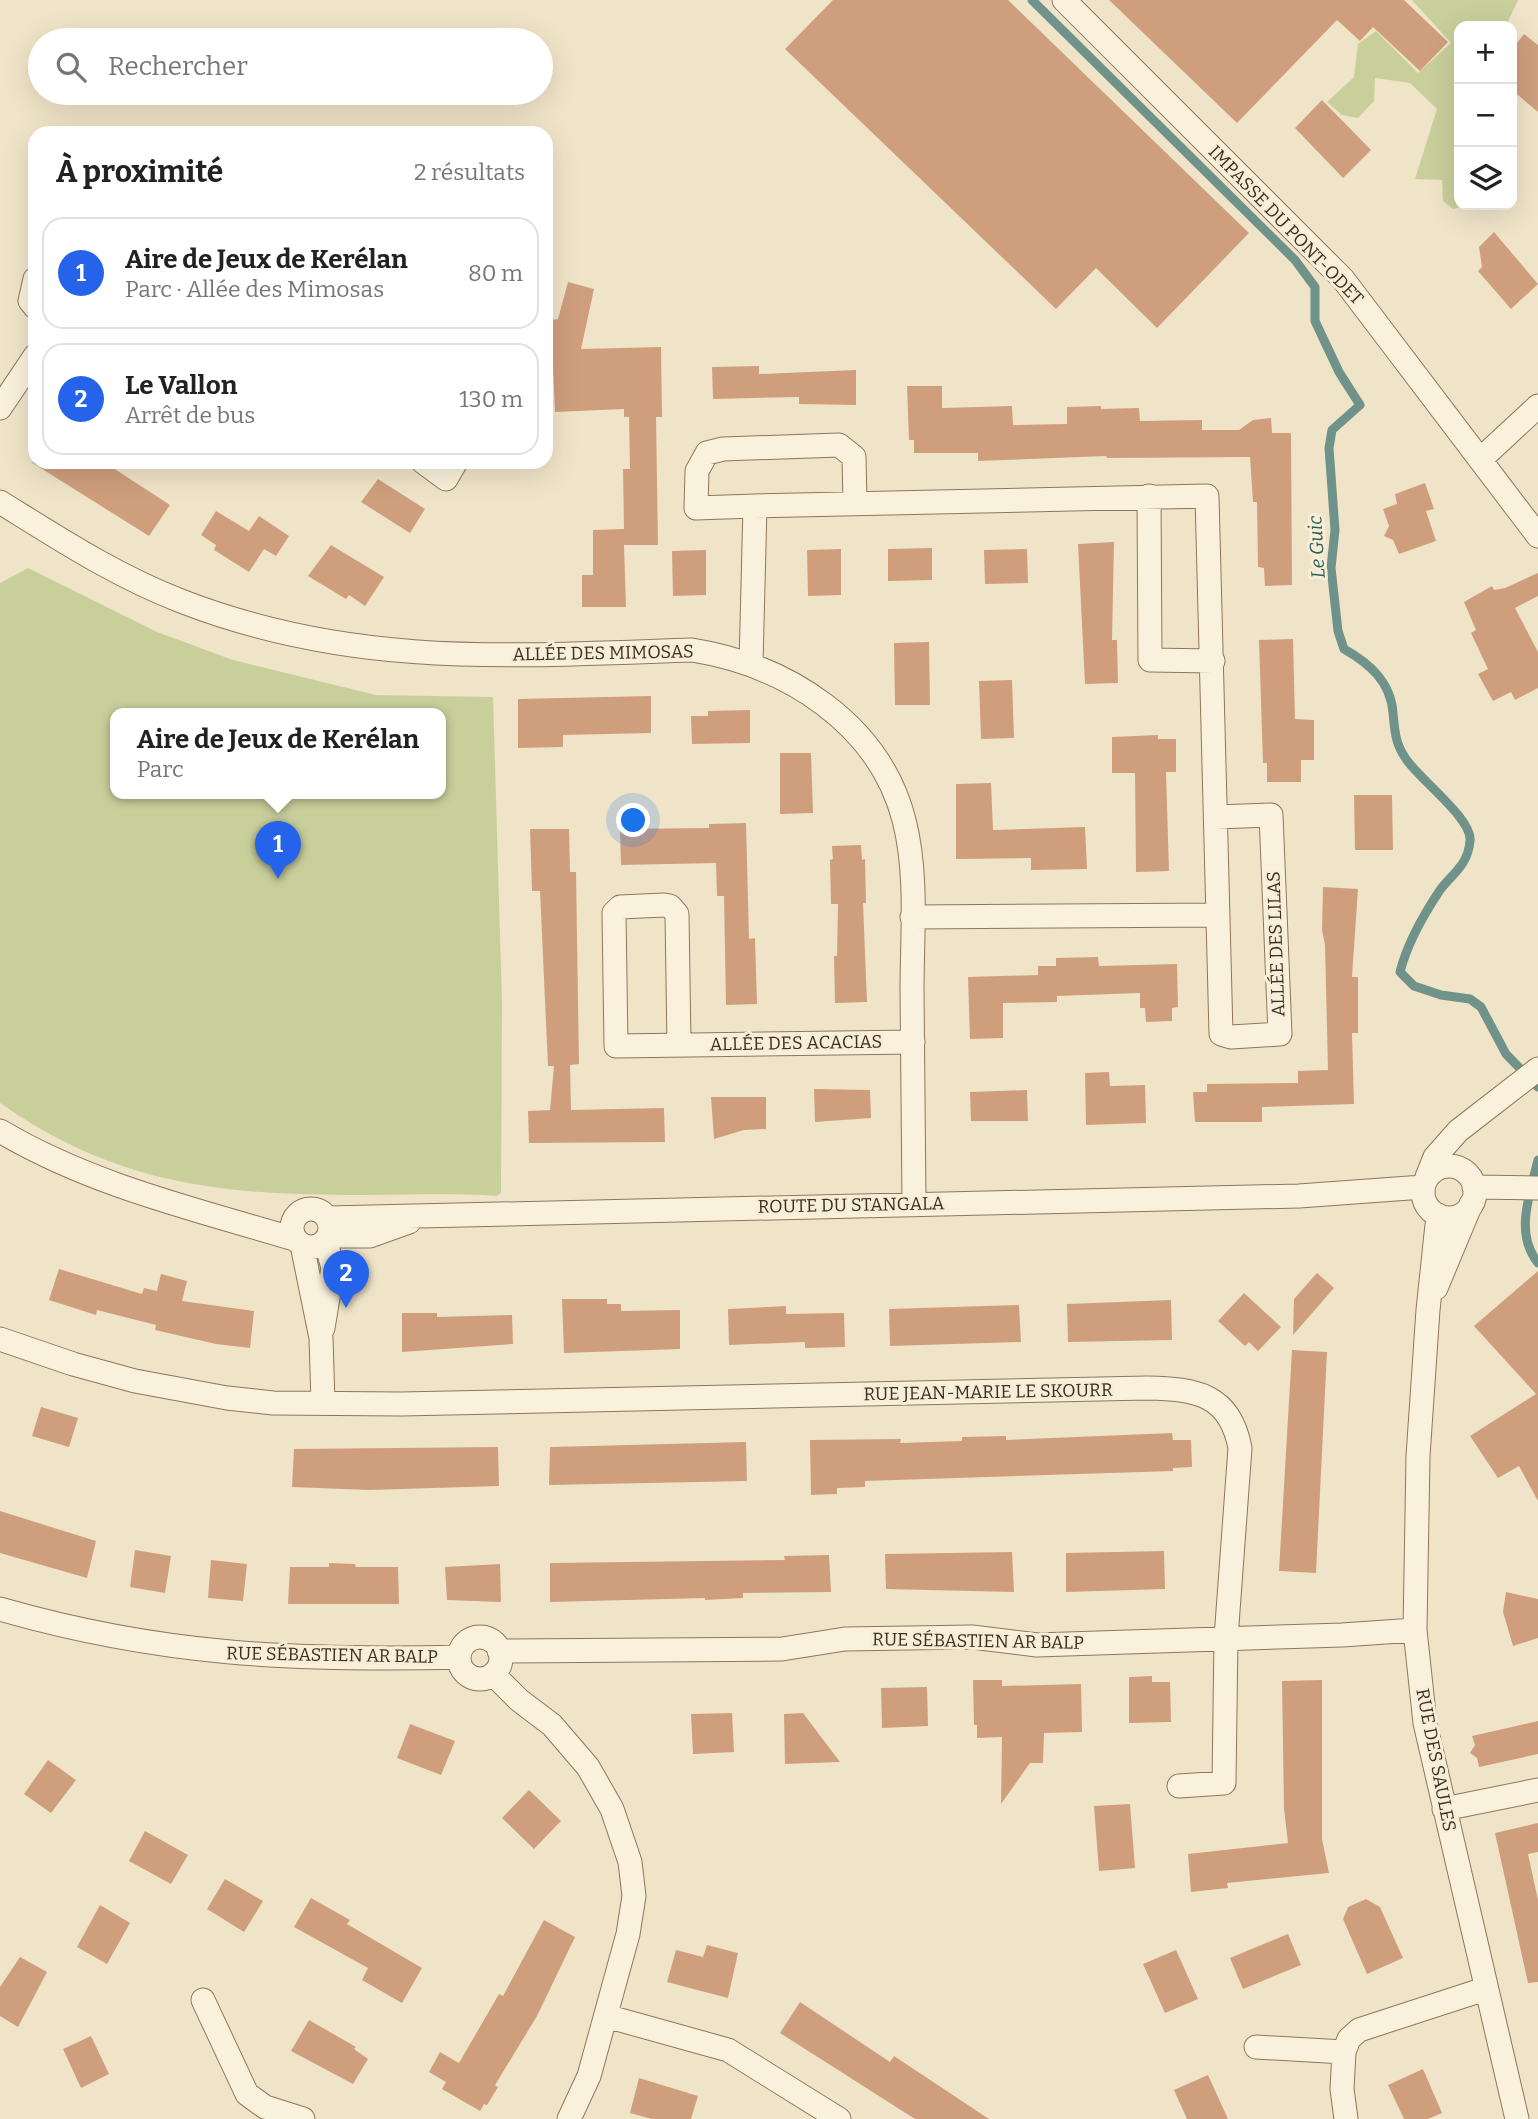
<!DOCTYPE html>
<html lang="fr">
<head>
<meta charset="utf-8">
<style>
  body { margin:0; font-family:Bitter,serif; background:#f2f2f2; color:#222 }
  .controls { position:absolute; right:21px; top:21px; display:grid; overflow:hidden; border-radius:14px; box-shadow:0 7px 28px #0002 }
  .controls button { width:63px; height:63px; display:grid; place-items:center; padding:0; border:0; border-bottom:2px solid #e0e0e0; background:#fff; color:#222; font:35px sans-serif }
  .you { position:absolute; left:634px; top:821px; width:24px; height:24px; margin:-18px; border:5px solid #fff; border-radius:50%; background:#1a73e8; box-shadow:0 0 0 10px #1a73e833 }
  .badge { display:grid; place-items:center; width:46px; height:46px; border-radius:50%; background:#2563eb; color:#fff; font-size:23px; font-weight:700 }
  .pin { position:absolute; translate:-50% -58px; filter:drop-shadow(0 2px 4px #0008) }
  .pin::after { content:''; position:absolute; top:37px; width:24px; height:21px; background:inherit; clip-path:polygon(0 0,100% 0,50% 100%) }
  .popup { position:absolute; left:110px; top:708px; width:336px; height:91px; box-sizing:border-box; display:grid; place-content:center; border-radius:14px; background:#fff; filter:drop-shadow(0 2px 5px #0005); font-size:23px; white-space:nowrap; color:#767676 }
  .popup b { font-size:26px; color:#222 }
  .popup::after { content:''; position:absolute; left:50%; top:100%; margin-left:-14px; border:14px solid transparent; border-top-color:#fff }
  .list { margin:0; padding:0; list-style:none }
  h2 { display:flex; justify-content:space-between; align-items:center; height:91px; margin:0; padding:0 28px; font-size:30px }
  h2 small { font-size:23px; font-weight:400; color:#767676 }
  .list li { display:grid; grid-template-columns:46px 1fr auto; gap:21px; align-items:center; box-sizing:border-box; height:112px; margin:0 14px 14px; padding:0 14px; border:2px solid #e0e0e0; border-radius:21px }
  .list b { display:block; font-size:26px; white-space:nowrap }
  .list p { margin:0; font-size:23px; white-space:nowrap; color:#767676 }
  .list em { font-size:23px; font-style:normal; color:#767676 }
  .icon { flex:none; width:38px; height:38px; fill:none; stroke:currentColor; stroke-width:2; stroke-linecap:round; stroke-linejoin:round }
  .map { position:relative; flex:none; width:1538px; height:2119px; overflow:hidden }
  .search { position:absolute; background:#fff; box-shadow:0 7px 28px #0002; left:28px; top:28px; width:525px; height:77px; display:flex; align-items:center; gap:18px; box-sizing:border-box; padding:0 24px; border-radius:38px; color:#767676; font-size:26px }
  .panel { position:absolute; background:#fff; box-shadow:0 7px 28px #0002; left:28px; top:126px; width:525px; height:343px; border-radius:21px }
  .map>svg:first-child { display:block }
  .green { fill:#c9cf9b; fill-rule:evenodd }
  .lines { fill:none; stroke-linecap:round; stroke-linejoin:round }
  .stream { stroke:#6f938a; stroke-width:9 }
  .building { fill:#cf9f7d }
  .minor-casing { stroke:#8d765c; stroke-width:25 }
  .minor { stroke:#faf1dc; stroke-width:23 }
  .labels { text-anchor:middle; stroke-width:6; stroke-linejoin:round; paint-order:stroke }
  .street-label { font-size:18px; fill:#3d2e20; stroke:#f7eed8 }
  .water-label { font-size:19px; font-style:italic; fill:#2f5d5a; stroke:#f7eed8 }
</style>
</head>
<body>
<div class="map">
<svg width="1538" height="2119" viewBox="0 0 1538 2119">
  <rect width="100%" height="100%" fill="#f0e4c8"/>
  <!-- green -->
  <path class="green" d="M 1412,0 L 1518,0 L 1506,26 L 1459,26 L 1459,205 L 1470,205 L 1453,209 L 1443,201 L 1442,180 L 1415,179 L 1437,109 L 1410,83 L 1375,78 L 1374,101 L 1358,118 L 1342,115 L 1327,102 L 1354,77 L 1358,44 L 1376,31 L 1418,73 L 1451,43 Z
    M 28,568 L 157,632 L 233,660 L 376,695 L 493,697 L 502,1002 L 501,1193 L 497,1196 C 453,1193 408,1195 364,1195 C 224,1195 118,1186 0,1103 L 0,583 ZM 115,713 L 441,713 L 441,793 L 115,793 Z"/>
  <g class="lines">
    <!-- stream -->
    <path class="stream" d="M 1032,0 L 1295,260 L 1315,287 L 1315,321 L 1339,372 L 1360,405 L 1332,430 L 1329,448 L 1335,530 L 1331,568 L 1338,631 L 1344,649 C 1369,663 1391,682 1393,713 C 1395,732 1395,743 1406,759 C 1419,779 1473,819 1470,841 C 1468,865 1453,873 1440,890 C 1424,914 1407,944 1400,972 L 1414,986 L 1441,995 L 1470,999 L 1481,1007 L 1506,1054 L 1538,1087
      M 1538,1160 C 1530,1194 1514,1233 1538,1263"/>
  </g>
  <!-- building -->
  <path class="building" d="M 833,0 L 1008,0 L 1249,233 L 1157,328 L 1096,268 L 1056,309 L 785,49 Z
    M 1109,0 L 1404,0 L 1448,42 L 1420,71 L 1373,27 L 1360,41 L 1337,20 L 1237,123 Z
    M 1524,34 L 1538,45 L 1538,112 L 1512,90 L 1512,49 Z
    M 1322,100 L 1371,150 L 1343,178 L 1295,128 Z
    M 1494,232 L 1538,284 L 1511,309 L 1478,271 L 1482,267 L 1479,247 Z
    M 568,282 L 594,289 L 581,349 L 661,347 L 662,417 L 656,417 L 658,545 L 624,545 L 626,607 L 582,607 L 582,575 L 593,575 L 593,530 L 624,529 L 623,469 L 630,469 L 629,417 L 624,417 L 624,409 L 555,412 L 551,320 L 558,319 Z
    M 759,366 L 759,374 L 856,370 L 856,405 L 799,404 L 799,397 L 713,399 L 712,367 Z
    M 907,386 L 942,386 L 942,408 L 1012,406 L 1013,425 L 1067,424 L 1067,407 L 1101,406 L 1101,409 L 1139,408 L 1140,421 L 1202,420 L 1202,430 L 1239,430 L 1253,420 L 1271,418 L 1272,433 L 1291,433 L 1292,585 L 1265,586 L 1264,568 L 1258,567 L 1257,502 L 1253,502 L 1250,457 L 1107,458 L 1106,456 L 978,461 L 978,453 L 914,453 L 914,440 L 909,440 Z
    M 31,462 L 104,462 L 170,505 L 149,536 Z
    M 378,479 L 425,509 L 410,533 L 361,502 Z
    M 1425,483 L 1434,509 L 1426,511 L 1436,541 L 1399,554 L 1393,540 L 1384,536 L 1389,526 L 1383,509 L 1397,504 L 1395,494 Z
    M 216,511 L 249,531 L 259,516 L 289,536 L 276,556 L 264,549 L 249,572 L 214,550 L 216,545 L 201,535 Z
    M 1114,542 L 1112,640 L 1117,640 L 1118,683 L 1085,684 L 1078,544 Z
    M 331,545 L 384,577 L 365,606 L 349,595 L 346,599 L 308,576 Z
    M 932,548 L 932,580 L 888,581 L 888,549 Z
    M 841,549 L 841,595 L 808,596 L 807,550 Z
    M 1027,549 L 1028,583 L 985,584 L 984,550 Z
    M 706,550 L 706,595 L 673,596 L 672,551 Z
    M 1538,573 L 1538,596 L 1515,608 L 1538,652 L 1538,688 L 1515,700 L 1511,692 L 1493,701 L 1478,674 L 1488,669 L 1471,633 L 1476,630 L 1464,602 L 1492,586 L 1494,590 L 1505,588 Z
    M 1293,639 L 1295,719 L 1314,720 L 1314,760 L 1301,760 L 1301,782 L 1267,782 L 1267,763 L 1263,763 L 1259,640 Z
    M 929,642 L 930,705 L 895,705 L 894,643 Z
    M 1012,680 L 1014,738 L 981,739 L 979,681 Z
    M 651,696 L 651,733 L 563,735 L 563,747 L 518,748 L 518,699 Z
    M 750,710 L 750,743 L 692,744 L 691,716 L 708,716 L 708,711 Z
    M 1158,735 L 1158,739 L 1176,739 L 1176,772 L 1166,772 L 1169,871 L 1136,872 L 1135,773 L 1112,773 L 1112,737 Z
    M 780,753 L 811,753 L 813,813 L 780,814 Z
    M 991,783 L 993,830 L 1085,827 L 1087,869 L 1031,870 L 1031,858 L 956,859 L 956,784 Z
    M 1354,795 L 1392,795 L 1393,850 L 1355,850 Z
    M 746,823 L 749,939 L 755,938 L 757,1004 L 726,1005 L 724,896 L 717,896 L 716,863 L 621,865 L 620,829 L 709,828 L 709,824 Z
    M 530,829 L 569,829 L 570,872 L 576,872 L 579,1064 L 570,1065 L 571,1110 L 664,1108 L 665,1142 L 529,1143 L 528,1111 L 550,1110 L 554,1066 L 548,1066 L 540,891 L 532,891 Z
    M 861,845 L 862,860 L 865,859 L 866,903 L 863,903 L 867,1002 L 835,1003 L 834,956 L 837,956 L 838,904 L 831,904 L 830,860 L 833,859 L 832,846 Z
    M 1323,887 L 1358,889 L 1352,977 L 1358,977 L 1358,1033 L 1352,1033 L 1354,1104 L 1262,1107 L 1262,1122 L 1195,1122 L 1193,1092 L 1207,1092 L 1207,1084 L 1298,1083 L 1298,1071 L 1328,1070 L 1325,945 L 1322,930 Z
    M 1098,957 L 1099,966 L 1177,964 L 1178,1007 L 1172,1008 L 1172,1021 L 1146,1022 L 1145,1008 L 1140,1008 L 1140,993 L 1057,996 L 1057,1002 L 1003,1003 L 1003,1038 L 970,1039 L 968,977 L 1038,975 L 1038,966 L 1056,966 L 1056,958 Z
    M 1109,1072 L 1110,1086 L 1145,1085 L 1146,1123 L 1086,1125 L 1085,1073 Z
    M 814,1089 L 870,1090 L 871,1118 L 815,1122 Z
    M 1027,1090 L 1028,1121 L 971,1121 L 970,1092 Z
    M 711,1097 L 766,1097 L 766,1129 L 744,1130 L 714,1139 Z
    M 59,1269 L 142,1294 L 144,1288 L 157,1291 L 161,1274 L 187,1281 L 182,1301 L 254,1311 L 250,1348 L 216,1344 L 155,1330 L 156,1325 L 97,1310 L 96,1315 L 49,1300 Z
    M 1538,1271 L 1538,1501 L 1519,1466 L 1498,1478 L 1470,1436 L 1536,1394 L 1474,1326 Z
    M 1317,1273 L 1334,1288 L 1293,1335 L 1294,1299 Z
    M 1244,1293 L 1281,1327 L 1258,1351 L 1249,1342 L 1245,1346 L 1218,1321 Z
    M 562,1299 L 607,1299 L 607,1304 L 621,1304 L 621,1311 L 680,1310 L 680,1349 L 564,1353 Z
    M 1171,1300 L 1172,1340 L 1068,1342 L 1067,1304 Z
    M 1019,1305 L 1021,1342 L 890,1346 L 889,1309 Z
    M 786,1306 L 786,1314 L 844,1313 L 845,1347 L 805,1348 L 805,1342 L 729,1345 L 728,1309 Z
    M 402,1313 L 437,1313 L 437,1317 L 512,1315 L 513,1344 L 402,1352 Z
    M 1292,1350 L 1327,1352 L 1316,1573 L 1279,1571 Z
    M 41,1407 L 78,1418 L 69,1447 L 32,1436 Z
    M 1172,1433 L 1173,1440 L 1191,1440 L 1192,1467 L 1173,1468 L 1173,1471 L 865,1481 L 865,1487 L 837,1488 L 837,1494 L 811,1495 L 810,1440 L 901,1439 L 900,1443 L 962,1441 L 962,1437 L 1006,1436 L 1006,1440 Z
    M 746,1442 L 747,1481 L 549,1485 L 550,1447 Z
    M 498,1447 L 499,1486 L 369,1490 L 292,1487 L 294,1449 Z
    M 0,1511 L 96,1541 L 87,1578 L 0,1553 Z
    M 135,1550 L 171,1556 L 165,1593 L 130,1587 Z
    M 1164,1551 L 1165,1589 L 1066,1592 L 1066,1553 Z
    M 1012,1552 L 1014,1592 L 886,1589 L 885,1554 Z
    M 829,1555 L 831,1592 L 743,1593 L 743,1598 L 705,1600 L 705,1598 L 550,1602 L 550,1563 L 785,1560 L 784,1556 Z
    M 211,1560 L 247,1564 L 243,1601 L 208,1598 Z
    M 329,1563 L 355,1564 L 356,1567 L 398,1567 L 399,1604 L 288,1604 L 290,1567 L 329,1567 Z
    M 500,1564 L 501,1602 L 447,1600 L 445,1567 Z
    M 1506,1592 L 1538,1599 L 1538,1638 L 1513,1646 L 1503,1612 Z
    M 1152,1676 L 1152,1682 L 1170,1682 L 1171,1722 L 1129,1723 L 1129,1677 Z
    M 973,1680 L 1002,1680 L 1002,1686 L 1081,1684 L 1082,1732 L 1044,1733 L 1043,1763 L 1030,1763 L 1001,1804 L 1002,1737 L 977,1738 L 977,1725 L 974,1725 Z
    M 1322,1680 L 1322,1839 L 1329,1873 L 1227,1883 L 1228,1888 L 1191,1892 L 1188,1854 L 1288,1843 L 1284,1809 L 1282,1681 Z
    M 927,1687 L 928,1726 L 882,1728 L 881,1688 Z
    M 732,1713 L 734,1752 L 693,1754 L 691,1714 Z
    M 803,1713 L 840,1762 L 785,1764 L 784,1714 Z
    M 1538,1721 L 1538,1754 L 1479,1767 L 1477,1758 L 1470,1753 L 1475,1745 L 1472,1736 Z
    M 410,1724 L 455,1741 L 441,1775 L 397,1758 Z
    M 48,1760 L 76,1780 L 51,1813 L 24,1794 Z
    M 529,1790 L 561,1821 L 534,1849 L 502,1818 Z
    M 1130,1804 L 1135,1868 L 1099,1871 L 1094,1806 Z
    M 1538,1823 L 1538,1852 L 1528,1854 L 1538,1900 L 1538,1982 L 1528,1983 L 1495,1833 Z
    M 145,1831 L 188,1855 L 171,1884 L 129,1861 Z
    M 225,1879 L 263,1901 L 244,1932 L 207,1909 Z
    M 311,1898 L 350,1920 L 347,1924 L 422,1968 L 402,2003 L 362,1980 L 368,1968 L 294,1927 Z
    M 1366,1899 L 1380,1907 L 1403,1958 L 1367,1974 L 1343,1919 L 1348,1907 Z
    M 100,1905 L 130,1923 L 107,1964 L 77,1947 Z
    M 544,1920 L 575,1937 L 537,2016 L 495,2085 L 498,2087 L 487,2105 L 484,2104 L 480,2111 L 442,2089 L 446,2082 L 429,2072 L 440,2052 L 459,2063 L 499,1994 L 503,1996 Z
    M 1288,1934 L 1301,1965 L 1243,1989 L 1230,1958 Z
    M 707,1945 L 738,1953 L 728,1998 L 667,1982 L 676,1950 L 703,1957 Z
    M 1176,1950 L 1198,1999 L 1165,2013 L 1143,1964 Z
    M 20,1957 L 47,1972 L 18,2027 L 0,2016 L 0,1987 Z
    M 800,2002 L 890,2062 L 894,2056 L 989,2119 L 915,2119 L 780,2033 Z
    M 309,2020 L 356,2047 L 354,2049 L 368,2059 L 353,2084 L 291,2051 Z
    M 91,2036 L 109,2074 L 81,2088 L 63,2049 Z
    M 1423,2069 L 1442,2113 L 1428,2119 L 1404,2119 L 1388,2085 Z
    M 1208,2075 L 1228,2119 L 1187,2119 L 1174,2090 Z
    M 639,2078 L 698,2096 L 691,2119 L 652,2119 L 630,2113 Z"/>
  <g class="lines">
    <defs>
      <path id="minor" d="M 1064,0 L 1343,279 L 1538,536
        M 35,279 L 30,301 L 35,307
        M 0,408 L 35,356
        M 1482,458 L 1538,406
        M 423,462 L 446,479 L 456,462
        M 1149,496 L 1150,660 L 1213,661
        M 0,502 C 58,538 116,576 181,601 C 353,668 512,656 692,650 C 786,665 879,723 904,820 C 918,874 912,935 912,990 C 913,1061 914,1132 914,1203
        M 755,506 L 696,508 L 697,471 L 707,453 L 723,449 L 839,445 L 854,457 L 855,503
        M 751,664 L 755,506 L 1207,496 L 1221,1034 L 1231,1037 L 1280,1034 L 1271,815 L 1216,817
        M 912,917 L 1218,915
        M 679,1045 L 677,914 L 670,906 L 664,905 L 620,907 L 614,913 L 616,1046 L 913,1042
        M 0,1131 C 91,1185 194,1209 294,1239
        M1423 1192a26 26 0 1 1 52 0a26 26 0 1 1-52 0Z
        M 1427,1177 L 1435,1157 L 1458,1131 L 1538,1069
        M 1474,1187 L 1538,1188
        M292 1228a19 19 0 1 1 38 0a19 19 0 1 1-38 0Z
        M 1438,1215 L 1428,1310 L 1418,1456 L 1415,1630 L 1425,1723 L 1517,2119
        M 328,1218 L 1299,1196 L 1423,1187
        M 329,1236 L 370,1236 L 409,1222
        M 302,1245 L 321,1338 L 323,1403
        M 1436,1288 L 1471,1204
        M 323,1328 L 333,1268 L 326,1242
        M 0,1339 L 73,1364 L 135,1381 L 227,1398 L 273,1403 L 401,1404 L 1147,1388 C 1196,1389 1230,1394 1240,1448 L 1226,1638 L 1224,1783 L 1179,1786
        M 0,1609 C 160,1655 294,1661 459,1657
        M459 1658a21 21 0 1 1 42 0a21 21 0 1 1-42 0Z
        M 499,1651 L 782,1649 L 845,1639 L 972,1637 L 1037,1645 L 1342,1635 L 1415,1630
        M 493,1674 L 519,1700 L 552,1725 L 588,1767 L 612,1809 L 630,1862 L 634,1896 L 628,1934 L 589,2076 L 569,2119
        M 1444,1809 L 1538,1790
        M 203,2000 L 247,2094 L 265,2107 L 303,2119
        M 606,2016 L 728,2050 L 839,2119
        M 1256,2047 L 1344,2052 L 1349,2039 L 1359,2030 L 1485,1989
        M 1344,2052 L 1342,2089 L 1346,2119"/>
    </defs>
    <!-- minor casing -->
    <use href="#minor" class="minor-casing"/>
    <!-- minor -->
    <use href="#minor" class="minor"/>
  </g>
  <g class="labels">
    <!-- street labels -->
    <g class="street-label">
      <text transform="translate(1286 225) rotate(46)" y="6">IMPASSE DU PONT-ODET</text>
      <text transform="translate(603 653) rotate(-1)" y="6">ALLÉE DES MIMOSAS</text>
      <text transform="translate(1276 944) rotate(-92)" y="6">ALLÉE DES LILAS</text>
      <text transform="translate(796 1043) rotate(-1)" y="6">ALLÉE DES ACACIAS</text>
      <text transform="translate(851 1205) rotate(-1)" y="6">ROUTE DU STANGALA</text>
      <text transform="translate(988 1392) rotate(-1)" y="6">RUE JEAN-MARIE LE SKOURR</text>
      <text transform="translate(978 1641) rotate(1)" y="6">RUE SÉBASTIEN AR BALP</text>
      <text transform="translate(332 1655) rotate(1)" y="6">RUE SÉBASTIEN AR BALP</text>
      <text transform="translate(1436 1760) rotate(79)" y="6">RUE DES SAULES</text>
    </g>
    <!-- water labels -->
    <g class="water-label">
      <text transform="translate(1316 547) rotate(-93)" y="7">Le Guic</text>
    </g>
  </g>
</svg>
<div class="controls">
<button>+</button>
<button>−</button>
<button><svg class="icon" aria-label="layers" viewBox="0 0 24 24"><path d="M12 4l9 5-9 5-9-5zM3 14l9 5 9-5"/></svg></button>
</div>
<div class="you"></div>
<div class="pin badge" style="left:278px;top:879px">1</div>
<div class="popup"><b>Aire de Jeux de Kerélan</b>Parc</div>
<div class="pin badge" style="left:346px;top:1308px">2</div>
<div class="search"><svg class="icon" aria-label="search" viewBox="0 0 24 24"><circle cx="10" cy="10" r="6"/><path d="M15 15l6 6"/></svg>Rechercher</div>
<section class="panel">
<h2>À proximité<small>2 résultats</small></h2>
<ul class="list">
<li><span class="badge">1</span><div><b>Aire de Jeux de Kerélan</b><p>Parc · Allée des Mimosas</p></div><em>80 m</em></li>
<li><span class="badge">2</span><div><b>Le Vallon</b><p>Arrêt de bus</p></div><em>130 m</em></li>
</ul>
</section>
</div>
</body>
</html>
